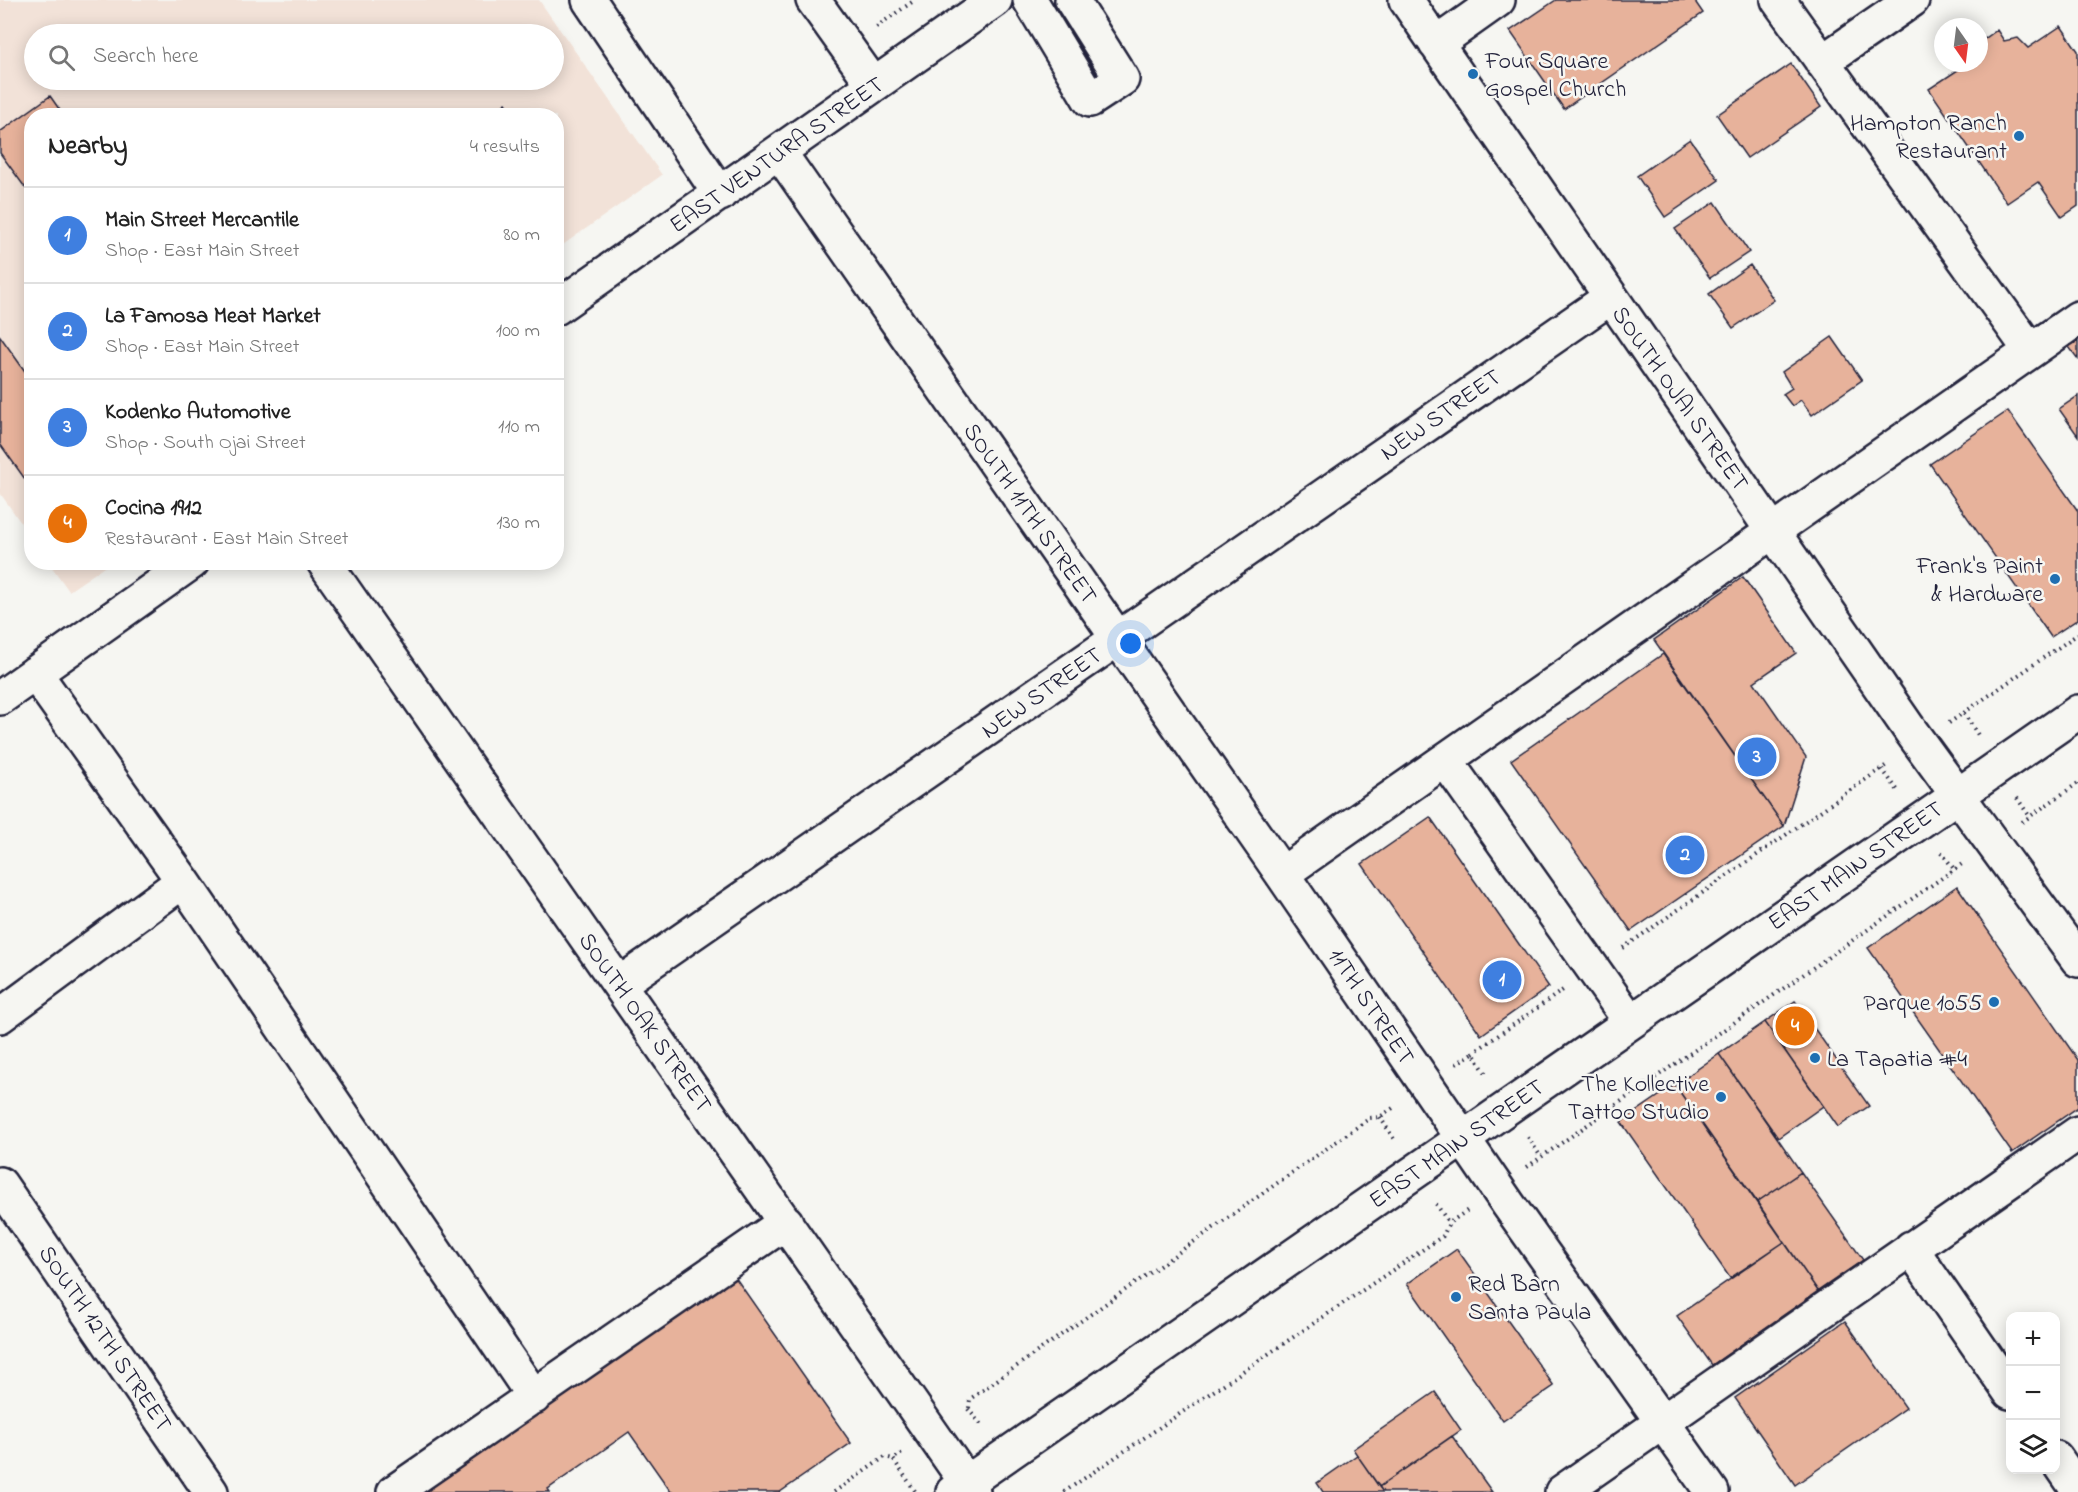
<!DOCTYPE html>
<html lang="en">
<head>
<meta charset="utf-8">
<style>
  body { margin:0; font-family:"Indie Flower",sans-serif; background:#f2f2f2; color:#222 }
  .controls { position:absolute; right:18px; bottom:18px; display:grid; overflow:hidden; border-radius:12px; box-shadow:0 3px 15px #0003 }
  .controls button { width:54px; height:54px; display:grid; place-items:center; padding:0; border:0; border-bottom:2px solid #e0e0e0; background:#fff; color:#222; font:30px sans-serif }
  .compass { position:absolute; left:1934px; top:18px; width:54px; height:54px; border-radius:50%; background:#fff; box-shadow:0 3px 15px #0003; rotate:166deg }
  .you { position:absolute; left:1131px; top:644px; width:21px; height:21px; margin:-15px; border:4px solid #fff; border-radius:50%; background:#1a73e8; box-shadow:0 0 0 9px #1a73e833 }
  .badge { display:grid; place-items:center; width:39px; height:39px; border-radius:50%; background:#1f6fb2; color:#fff; font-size:20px; font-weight:700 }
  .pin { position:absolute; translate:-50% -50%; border:3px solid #fff; box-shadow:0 2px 6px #0006 }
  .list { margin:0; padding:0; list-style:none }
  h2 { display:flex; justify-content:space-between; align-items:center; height:78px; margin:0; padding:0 24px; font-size:26px }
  h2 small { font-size:20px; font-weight:400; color:#767676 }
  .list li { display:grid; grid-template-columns:39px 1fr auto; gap:18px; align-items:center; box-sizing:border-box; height:96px; padding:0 24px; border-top:2px solid #e0e0e0 }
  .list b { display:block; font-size:22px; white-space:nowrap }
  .list p { margin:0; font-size:20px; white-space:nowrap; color:#767676 }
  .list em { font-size:20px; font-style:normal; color:#767676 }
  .icon { flex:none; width:33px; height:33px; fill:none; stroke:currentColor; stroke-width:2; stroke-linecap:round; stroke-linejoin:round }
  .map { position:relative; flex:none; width:2078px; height:1492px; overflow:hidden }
  .search { position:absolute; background:#fff; box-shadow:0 3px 15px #0003; left:24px; top:24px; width:540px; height:66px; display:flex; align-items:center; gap:15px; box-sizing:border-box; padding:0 21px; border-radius:33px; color:#767676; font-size:22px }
  .panel { position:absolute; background:#fff; box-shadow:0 3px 15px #0003; left:24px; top:108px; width:540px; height:462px; border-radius:24px }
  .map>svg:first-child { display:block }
  .built { fill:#f2e2d8; fill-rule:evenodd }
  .building { fill:#e7b29b; stroke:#22223b; stroke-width:1.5 }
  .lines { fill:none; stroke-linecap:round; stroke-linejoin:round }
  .minor-casing { stroke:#22223b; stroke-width:38 }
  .path { stroke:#22223b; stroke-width:4; stroke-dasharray:1.5 4.5; stroke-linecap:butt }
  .minor { stroke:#f6f6f2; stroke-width:33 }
  .poi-dot { fill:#1f6fb2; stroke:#f6f6f2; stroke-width:2 }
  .labels { text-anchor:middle; stroke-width:5; stroke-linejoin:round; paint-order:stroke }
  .poi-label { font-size:24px; fill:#22223b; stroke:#f6f6f2; text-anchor:end }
  .street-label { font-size:24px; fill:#22223b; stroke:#f6f6f2 }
</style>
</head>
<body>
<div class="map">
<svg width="2078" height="1492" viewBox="0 0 2078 1492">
  <rect width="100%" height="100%" fill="#f6f6f2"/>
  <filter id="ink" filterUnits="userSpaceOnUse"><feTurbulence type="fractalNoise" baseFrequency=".0167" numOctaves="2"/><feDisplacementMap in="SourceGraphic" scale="12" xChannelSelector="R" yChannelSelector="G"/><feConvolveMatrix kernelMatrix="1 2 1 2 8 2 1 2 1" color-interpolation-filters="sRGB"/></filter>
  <g filter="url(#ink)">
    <!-- built -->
    <path class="built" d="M 0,0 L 539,0 L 662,175 L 557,249 L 556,116 L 32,116 L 31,537 L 0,493 ZM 34,34 L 554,34 L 554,80 L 34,80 Z
      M 49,563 L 110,563 L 69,591 Z"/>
    <!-- building -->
    <path class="building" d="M 1556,0 L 1694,0 L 1703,13 L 1564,109 L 1510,31 Z
      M 2061,26 L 2078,51 L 2078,206 L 2062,217 L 2038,182 L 2007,203 L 1929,89 L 1964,66 L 1962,63 L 1979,63 L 1979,43 L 1997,30 L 2004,41 L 2018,38 L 2028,48 Z
      M 1791,64 L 1821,107 L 1747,158 L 1717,115 Z
      M 50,96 L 64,116 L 32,116 L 32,197 L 0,153 L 0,132 Z
      M 506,103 L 515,116 L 489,116 Z
      M 1690,139 L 1719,180 L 1665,217 L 1637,176 Z
      M 1715,202 L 1749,252 L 1710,278 L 1675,229 Z
      M 1750,265 L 1774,300 L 1733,328 L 1709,294 Z
      M 0,336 L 32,381 L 32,489 L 0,444 Z
      M 1832,337 L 1862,380 L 1812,415 L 1801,400 L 1792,406 L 1783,394 L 1792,388 L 1782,372 Z
      M 2078,341 L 2078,359 L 2069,347 Z
      M 2078,396 L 2078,436 L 2059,409 Z
      M 2008,411 L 2078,511 L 2078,619 L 2051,637 L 1930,464 Z
      M 1743,577 L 1796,653 L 1754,682 L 1806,757 L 1784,826 L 1654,640 Z
      M 1663,654 L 1784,826 L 1631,931 L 1511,760 Z
      M 1430,817 L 1549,987 L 1481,1035 L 1362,864 Z
      M 1957,886 L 2078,1060 L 2078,1107 L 2012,1153 L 1868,948 Z
      M 1795,1001 L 1869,1106 L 1838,1127 L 1765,1022 Z
      M 1765,1022 L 1823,1106 L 1778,1138 L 1719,1054 Z
      M 1719,1054 L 1801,1172 L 1757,1202 L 1675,1085 Z
      M 1675,1085 L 1784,1242 L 1730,1278 L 1621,1122 Z
      M 1801,1172 L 1863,1260 L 1818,1291 L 1757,1202 Z
      M 1784,1242 L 1818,1291 L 1712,1365 L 1677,1316 Z
      M 1457,1249 L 1554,1386 L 1503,1421 L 1407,1284 Z
      M 735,1277 L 851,1443 L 780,1492 L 671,1492 L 629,1432 L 548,1489 L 550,1492 L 425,1492 Z
      M 1845,1321 L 1906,1408 L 1795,1485 L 1735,1398 Z
      M 1435,1392 L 1461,1430 L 1379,1487 L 1353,1449 Z
      M 1452,1436 L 1492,1492 L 1383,1492 L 1379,1487 Z
      M 1357,1455 L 1383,1492 L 1323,1492 L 1317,1483 Z"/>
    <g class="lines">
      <defs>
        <path id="minor" d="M 589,0 L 720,194
          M 813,0 L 873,84
          M 1030,0 L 1090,100 L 1122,79 L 1072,0
          M 1406,0 L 1910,730 L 2078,960
          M 1778,0 L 2030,350
          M 1436,44 L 1498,0
          M 1822,62 L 1912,0
          M 779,152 L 1282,874 L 1508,1204 L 1712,1492
          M 556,308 L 995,0
          M 324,562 L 973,1492
          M 35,673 L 183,881 L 534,1397
          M 0,698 L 192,562
          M 1446,761 L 1630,1021
          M 1282,874 L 2078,318
          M 619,984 L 1611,297
          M 0,1016 L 183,881
          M 0,1184 L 211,1492
          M 1911,1248 L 2010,1392
          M 2056,1458 L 2078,1490
          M 394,1492 L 786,1222
          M 953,1492 L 2078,712
          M 1562,1492 L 2078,1133"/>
      </defs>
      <!-- minor casing -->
      <use href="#minor" class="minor-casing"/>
      <!-- path -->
      <path class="path" d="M 876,27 L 915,0
        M 1964,713 L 1978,735
        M 1949,723 L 2078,634
        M 1882,769 L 1899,792
        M 2017,798 L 2030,817
        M 2022,822 L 2078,783
        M 1941,852 L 1954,869
        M 1623,948 L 1888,764
        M 1473,1053 L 1563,990
        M 1456,1064 L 1473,1053 L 1487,1075
        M 1380,1117 L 1394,1139
        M 1528,1137 L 1541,1157
        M 1527,1167 L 1962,864
        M 1436,1204 L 1449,1223
        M 969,1408 L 970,1399 L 1370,1118 L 1380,1117 L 1396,1106
        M 968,1409 L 983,1427
        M 902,1453 L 893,1459 L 915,1491
        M 834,1492 L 885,1457 L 893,1459
        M 1064,1492 L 1443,1236 L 1449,1223 L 1468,1210"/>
      <!-- minor -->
      <use href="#minor" class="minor"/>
    </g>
  </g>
  <!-- markers -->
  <g class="poi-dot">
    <circle cx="1473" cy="74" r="6"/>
    <circle cx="2019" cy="136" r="6"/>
    <circle cx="2055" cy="579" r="6"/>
    <circle cx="1994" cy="1002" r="6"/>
    <circle cx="1815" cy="1058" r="6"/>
    <circle cx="1721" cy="1097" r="6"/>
    <circle cx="1456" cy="1297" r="6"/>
  </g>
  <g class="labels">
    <!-- poi labels -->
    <g class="poi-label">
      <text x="1485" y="68" text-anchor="start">Four Square<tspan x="1485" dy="28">Gospel Church</tspan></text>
      <text x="2007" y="130">Hampton Ranch<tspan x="2007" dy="28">Restaurant</tspan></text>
      <text x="2043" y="573">Frank's Paint<tspan x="2043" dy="28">&amp; Hardware</tspan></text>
      <text x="1982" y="1010">Parque 1055</text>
      <text x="1827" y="1066" text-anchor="start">La Tapatia #4</text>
      <text x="1709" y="1091">The Kollective<tspan x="1709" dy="28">Tattoo Studio</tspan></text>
      <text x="1468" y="1291" text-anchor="start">Red Barn<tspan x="1468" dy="28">Santa Paula</tspan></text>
    </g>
    <!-- street labels -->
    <g class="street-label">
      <text transform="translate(776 154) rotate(-35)" y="8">EAST VENTURA STREET</text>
      <text transform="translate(1681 398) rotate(55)" y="8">SOUTH OJAI STREET</text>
      <text transform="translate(1440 414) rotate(-35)" y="8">NEW STREET</text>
      <text transform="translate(1031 513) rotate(55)" y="8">SOUTH 11TH STREET</text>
      <text transform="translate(1041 692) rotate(-35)" y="8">NEW STREET</text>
      <text transform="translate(1855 865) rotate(-35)" y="8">EAST MAIN STREET</text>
      <text transform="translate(1372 1006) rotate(56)" y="8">11TH STREET</text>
      <text transform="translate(646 1022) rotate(55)" y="8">SOUTH OAK STREET</text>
      <text transform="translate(1456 1143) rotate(-35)" y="8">EAST MAIN STREET</text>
      <text transform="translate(106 1338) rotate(56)" y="8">SOUTH 12TH STREET</text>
    </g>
  </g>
</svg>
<div class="controls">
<button>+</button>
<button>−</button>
<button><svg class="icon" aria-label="layers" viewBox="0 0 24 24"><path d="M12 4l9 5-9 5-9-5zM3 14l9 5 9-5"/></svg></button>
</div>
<svg class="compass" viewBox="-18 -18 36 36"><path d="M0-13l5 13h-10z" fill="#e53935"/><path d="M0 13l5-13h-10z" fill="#767676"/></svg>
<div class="you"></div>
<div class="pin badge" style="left:1502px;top:980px;background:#3f7fe0">1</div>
<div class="pin badge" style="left:1685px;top:855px;background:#3f7fe0">2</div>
<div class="pin badge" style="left:1757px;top:757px;background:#3f7fe0">3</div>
<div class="pin badge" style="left:1795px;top:1026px;background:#e8710a">4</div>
<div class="search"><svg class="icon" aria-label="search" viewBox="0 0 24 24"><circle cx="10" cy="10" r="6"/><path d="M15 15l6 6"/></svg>Search here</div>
<section class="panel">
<h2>Nearby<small>4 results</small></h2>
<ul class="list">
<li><span class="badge" style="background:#3f7fe0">1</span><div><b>Main Street Mercantile</b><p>Shop · East Main Street</p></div><em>80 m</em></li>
<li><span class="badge" style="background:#3f7fe0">2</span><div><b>La Famosa Meat Market</b><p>Shop · East Main Street</p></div><em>100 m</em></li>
<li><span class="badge" style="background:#3f7fe0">3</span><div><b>Kodenko Automotive</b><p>Shop · South Ojai Street</p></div><em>110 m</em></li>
<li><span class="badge" style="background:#e8710a">4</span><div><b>Cocina 1912</b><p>Restaurant · East Main Street</p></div><em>130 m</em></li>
</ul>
</section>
</div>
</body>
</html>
